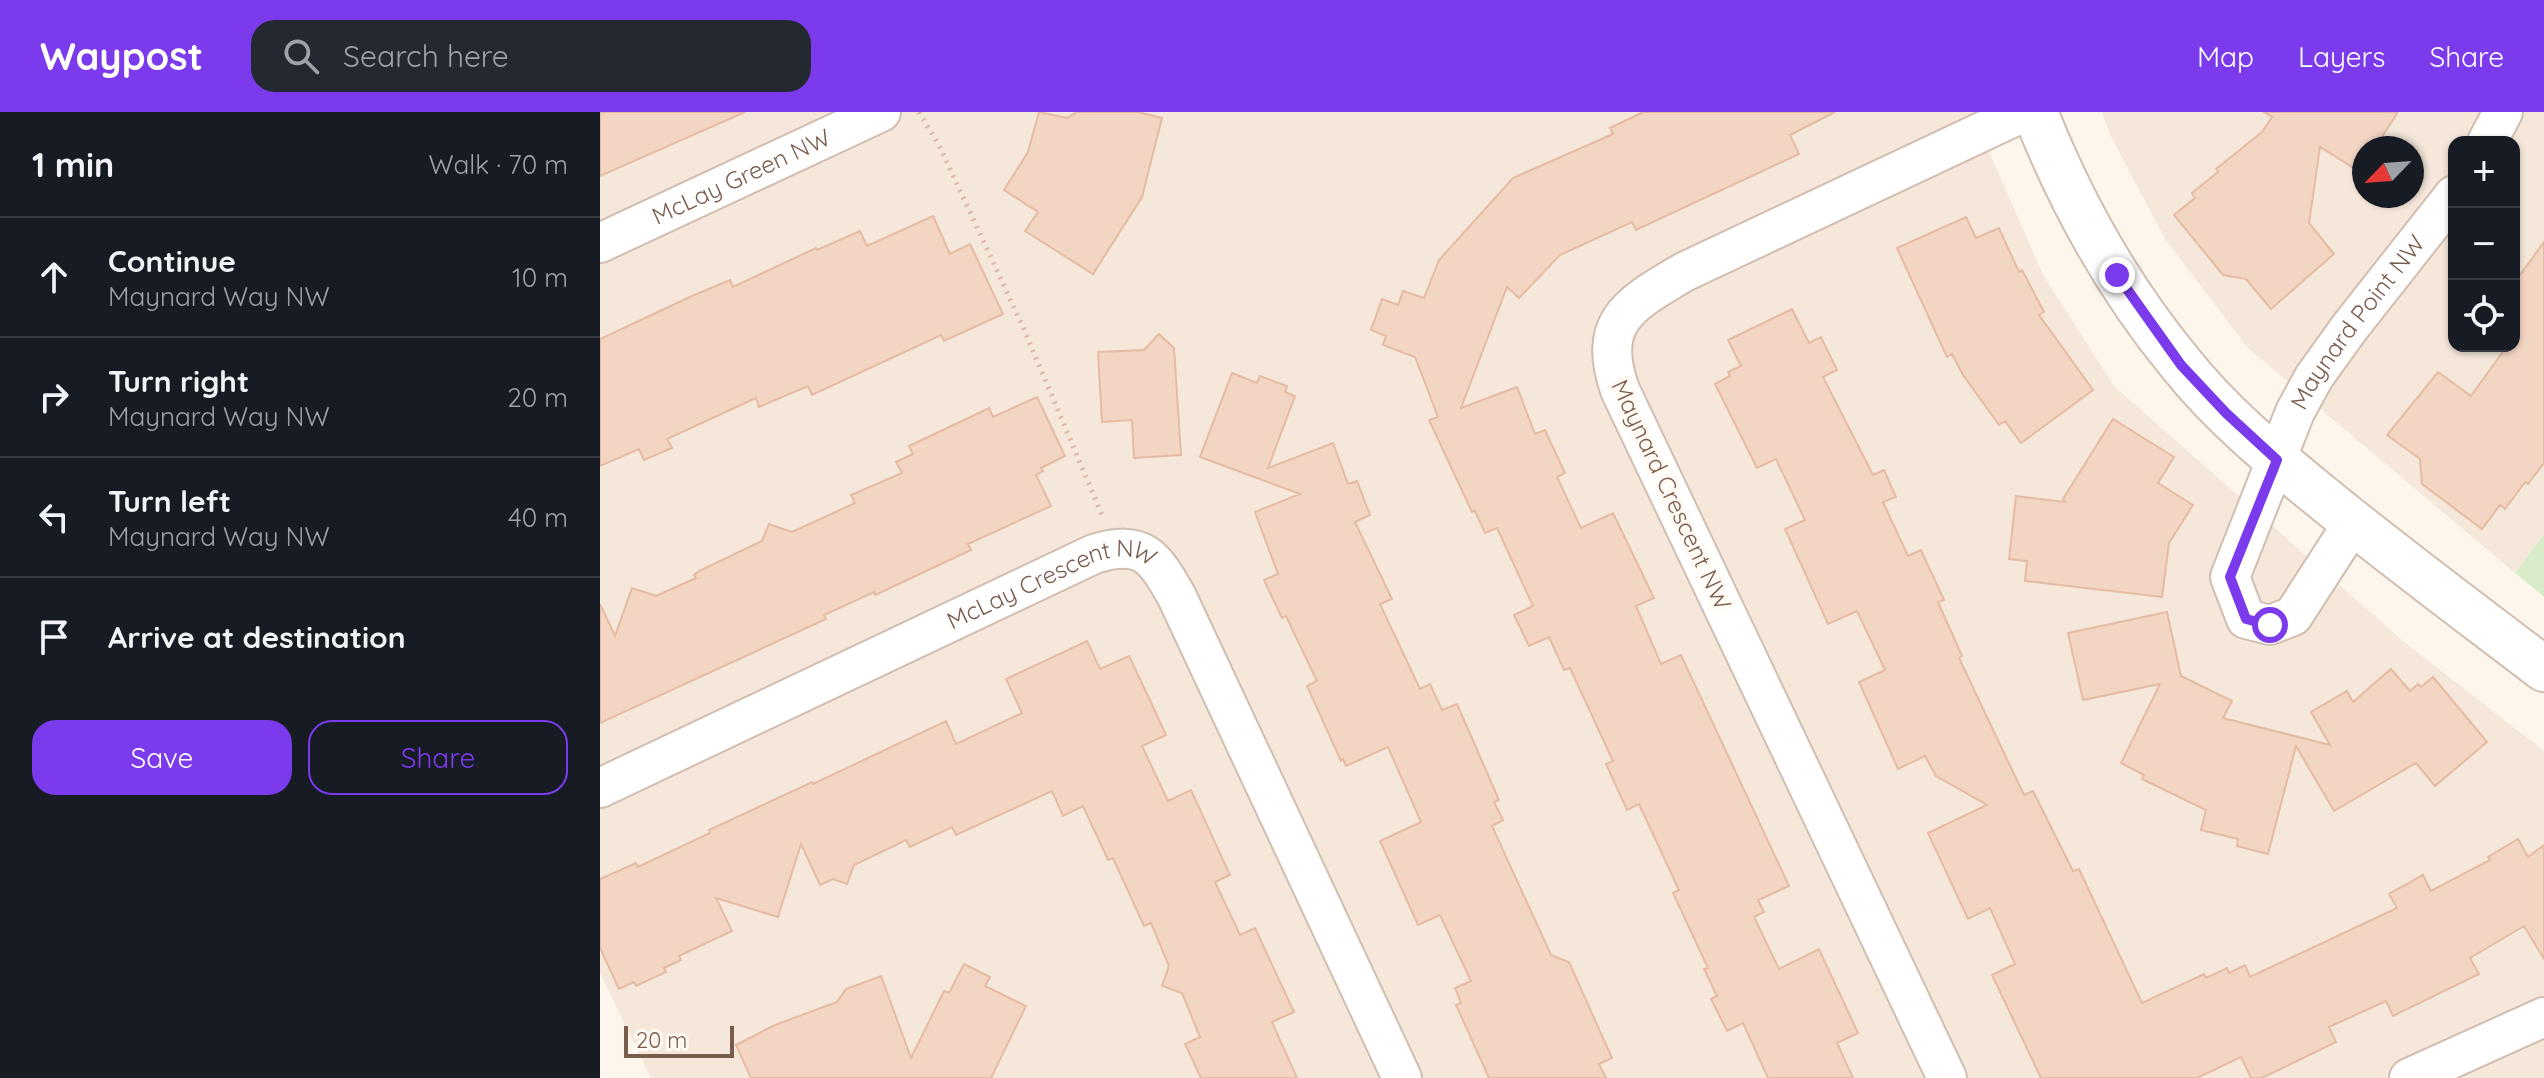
<!DOCTYPE html>
<html lang="en">
<head>
<meta charset="utf-8">
<style>
  body { margin:0; font-family:Quicksand,sans-serif; background:#242831; color:#f1f3f6 }
  .controls { position:absolute; right:24px; top:24px; display:grid; overflow:hidden; border-radius:16px; box-shadow:0 2px 6px #0004 }
  .controls button { width:72px; height:72px; display:grid; place-items:center; padding:0; border:0; border-bottom:2px solid #363941; background:#171b24; color:#f1f3f6; font:40px sans-serif }
  .compass { position:absolute; left:1752px; top:24px; width:72px; height:72px; border-radius:50%; background:#171b24; box-shadow:0 2px 6px #0004; rotate:245deg }
  .scale { position:absolute; left:24px; bottom:20px; width:110px; box-sizing:border-box; padding-left:8px; border:4px solid #7a5c4d; border-top:0; font-size:22px; line-height:28px; white-space:nowrap; color:#7a5c4d; -webkit-text-stroke:6px #fffaf3; paint-order:stroke }
  .stop { position:absolute; width:24px; height:24px; margin:-18px; border:6px solid #7c3aed; border-radius:50%; background:#fff }
  .stop.end { background:#7c3aed; border-color:#fff; box-shadow:0 2px 8px #0008 }
  .list { margin:0; padding:0; list-style:none }
  h2 { display:flex; justify-content:space-between; align-items:center; height:104px; margin:0; padding:0 32px; font-size:34px }
  h2 small { font-size:26px; font-weight:400; color:#9ea1a6 }
  .list li { display:grid; grid-template-columns:52px 1fr auto; gap:24px; align-items:center; box-sizing:border-box; height:120px; padding:0 32px; border-top:2px solid #363941 }
  .list b { display:block; font-size:30px; white-space:nowrap }
  .list p { margin:0; font-size:26px; white-space:nowrap; color:#9ea1a6 }
  .list em { font-size:26px; font-style:normal; color:#9ea1a6 }
  .actions { display:flex; gap:16px; padding:24px 32px }
  .actions a { flex:1; padding:18px 0; border:2px solid #7c3aed; border-radius:24px; text-align:center; font-size:28px; color:#7c3aed }
  .actions .main { background:#7c3aed; color:#fff }
  .icon { flex:none; width:44px; height:44px; fill:none; stroke:currentColor; stroke-width:2; stroke-linecap:round; stroke-linejoin:round }
  .map { position:relative; flex:none; width:1944px; height:966px; overflow:hidden }
  header { display:flex; align-items:center; gap:48px; box-sizing:border-box; height:112px; padding:0 40px; background:#7c3aed; color:#fff }
  header strong { font-size:38px }
  nav { display:flex; gap:44px; margin-inline-start:auto; font-size:28px }
  .search { width:560px; height:72px; background:#242831; display:flex; align-items:center; gap:20px; box-sizing:border-box; padding:0 28px; border-radius:24px; color:#9ea1a6; font-size:30px }
  main { display:flex }
  aside { flex:1; background:#171b24 }
  .map>svg:first-child { display:block }
  .residential { fill:#f5e8da; fill-rule:evenodd }
  .green { fill:#d8ecc9 }
  .building { fill:#f3d5c3; stroke:#e6bba3; stroke-width:2 }
  .lines { fill:none; stroke-linecap:round; stroke-linejoin:round }
  .minor-casing { stroke:#d1beb0; stroke-width:42 }
  .tertiary-casing { stroke:#d1beb0; stroke-width:48 }
  .path { stroke:#d9b8a5; stroke-width:5; stroke-dasharray:2 6; stroke-linecap:butt }
  .minor { stroke:#fff; stroke-width:38 }
  .tertiary { stroke:#fff; stroke-width:44 }
  .route { stroke:#7c3aed; stroke-width:10 }
  .labels { text-anchor:middle; stroke-width:8; stroke-linejoin:round; paint-order:stroke }
  .street-label { font-size:24px; fill:#7a5c4d; stroke:#fffaf3 }
</style>
</head>
<body>
<header>
<strong>Waypost</strong>
<div class="search"><svg class="icon" aria-label="search" viewBox="0 0 24 24"><circle cx="10" cy="10" r="6"/><path d="M15 15l6 6"/></svg>Search here</div>
<nav><a>Map</a><a>Layers</a><a>Share</a></nav>
</header>
<main>
<aside>
<h2>1 min<small>Walk · 70 m</small></h2>
<ul class="list">
<li><svg class="icon" aria-label="ahead" viewBox="0 0 24 24"><path d="M12 20V5M6 11l6-6 6 6"/></svg><div><b>Continue</b><p>Maynard Way NW</p></div><em>10 m</em></li>
<li><svg class="icon" aria-label="right" viewBox="0 0 24 24"><path d="M7 20v-9h11M14 6l5 5-5 5"/></svg><div><b>Turn right</b><p>Maynard Way NW</p></div><em>20 m</em></li>
<li><svg class="icon" aria-label="left" viewBox="0 0 24 24"><path d="M17 20v-9H6M10 6l-5 5 5 5"/></svg><div><b>Turn left</b><p>Maynard Way NW</p></div><em>40 m</em></li>
<li><svg class="icon" aria-label="arrive" viewBox="0 0 24 24"><path d="M6 21V4h12l-3 4 3 4H6"/></svg><div><b>Arrive at destination</b></div></li>
</ul>
<div class="actions"><a class="main">Save</a><a>Share</a></div>
</aside>
<div class="map">
<svg width="1944" height="966" viewBox="0 0 1944 966">
  <rect width="100%" height="100%" fill="#fdf6ec"/>
  <!-- residential -->
  <path class="residential" d="M 0,0 L 1372,0 L 1443,163 L 1514,274 L 1803,529 L 1944,639 L 1944,966 L 51,966 L 0,861 Z
    M 1502,0 L 1944,0 L 1944,422 L 1915,461 L 1648,236 L 1565,127 L 1510,23 ZM 1854,30 L 1914,30 L 1914,234 L 1854,234 ZM 1764,36 L 1812,36 L 1812,84 L 1764,84 Z"/>
  <!-- green -->
  <path class="green" d="M 1944,422 L 1944,485 L 1915,461 Z"/>
  <!-- building -->
  <path class="building" d="M 0,0 L 145,0 L 0,64 Z
    M 439,0 L 467,6 L 477,0 L 538,0 L 562,6 L 542,85 L 493,162 L 425,119 L 438,100 L 404,78 L 428,40 Z
    M 1043,0 L 1235,0 L 1190,23 L 1199,42 L 1036,118 L 1032,110 L 960,143 L 919,186 L 907,175 L 861,296 L 917,275 L 935,322 L 945,318 L 965,361 L 957,365 L 981,416 L 1013,401 L 1054,486 L 1036,494 L 1061,552 L 1081,543 L 1189,774 L 1158,788 L 1164,800 L 1154,805 L 1179,857 L 1219,837 L 1258,921 L 1237,931 L 1253,966 L 1168,966 L 1143,911 L 1127,919 L 1111,887 L 1117,884 L 1104,857 L 1108,856 L 1073,781 L 1079,778 L 1039,692 L 1027,698 L 1006,652 L 1013,649 L 970,556 L 964,558 L 949,525 L 929,534 L 914,503 L 933,494 L 897,416 L 885,421 L 875,399 L 872,400 L 829,308 L 838,305 L 815,245 L 783,233 L 786,224 L 771,218 L 782,187 L 798,193 L 803,179 L 824,186 L 839,148 L 913,66 L 1013,22 L 1010,16 Z
    M 1664,0 L 1798,0 L 1775,36 L 1764,36 L 1764,54 L 1760,60 L 1720,35 L 1709,111 L 1734,142 L 1671,197 L 1646,167 L 1623,163 L 1574,103 L 1595,86 L 1592,81 L 1618,60 L 1616,57 L 1662,20 L 1672,5 Z
    M 333,104 L 350,142 L 370,132 L 403,202 L 344,229 L 341,223 L 212,283 L 208,274 L 159,295 L 156,286 L 67,327 L 72,336 L 44,348 L 39,337 L 0,354 L 0,227 L 92,184 L 130,168 L 133,175 L 216,136 L 217,138 L 260,119 L 267,134 Z
    M 1366,105 L 1376,126 L 1399,116 L 1419,160 L 1422,158 L 1444,200 L 1439,203 L 1493,278 L 1421,331 L 1405,309 L 1399,313 L 1363,263 L 1352,242 L 1347,245 L 1297,136 Z
    M 1944,130 L 1944,351 L 1928,372 L 1925,370 L 1905,397 L 1900,393 L 1882,417 L 1822,372 L 1820,347 L 1787,323 L 1838,260 L 1871,284 L 1907,234 L 1914,234 L 1914,171 Z
    M 1192,197 L 1209,231 L 1221,225 L 1237,258 L 1223,265 L 1273,363 L 1284,358 L 1296,385 L 1283,390 L 1308,444 L 1321,438 L 1344,488 L 1338,490 L 1362,544 L 1359,546 L 1424,683 L 1433,679 L 1473,759 L 1479,757 L 1542,891 L 1604,862 L 1606,866 L 1627,856 L 1629,861 L 1645,853 L 1650,865 L 1797,796 L 1789,782 L 1823,763 L 1831,779 L 1890,748 L 1888,745 L 1918,727 L 1928,745 L 1944,733 L 1944,847 L 1924,814 L 1870,846 L 1879,862 L 1793,904 L 1786,889 L 1729,915 L 1736,930 L 1662,966 L 1651,966 L 1641,945 L 1597,966 L 1441,966 L 1392,863 L 1415,852 L 1390,796 L 1368,807 L 1328,721 L 1387,693 L 1336,664 L 1325,644 L 1298,657 L 1259,570 L 1285,558 L 1257,499 L 1228,512 L 1185,417 L 1205,408 L 1176,347 L 1157,356 L 1115,272 L 1130,264 L 1128,260 L 1141,254 L 1128,228 Z
    M 559,222 L 574,236 L 581,343 L 534,346 L 532,308 L 502,310 L 498,240 L 544,238 Z
    M 632,261 L 657,271 L 660,264 L 687,274 L 685,280 L 695,284 L 668,356 L 733,331 L 748,372 L 757,369 L 770,403 L 755,410 L 792,487 L 780,492 L 820,577 L 830,572 L 842,598 L 857,592 L 899,688 L 894,690 L 903,708 L 892,714 L 951,843 L 969,850 L 1012,946 L 999,952 L 1006,966 L 889,966 L 856,893 L 861,891 L 855,876 L 871,869 L 840,803 L 818,813 L 780,729 L 821,710 L 788,635 L 746,654 L 743,647 L 741,649 L 707,574 L 717,569 L 686,504 L 682,506 L 664,468 L 678,462 L 655,400 L 700,382 L 600,345 Z
    M 437,285 L 465,344 L 441,356 L 443,359 L 436,363 L 451,394 L 368,432 L 371,438 L 275,483 L 274,480 L 224,503 L 226,507 L 0,611 L 0,492 L 15,524 L 32,476 L 56,484 L 96,466 L 94,463 L 99,459 L 162,429 L 169,412 L 192,420 L 255,391 L 251,383 L 302,361 L 296,350 L 313,342 L 309,334 L 389,296 L 393,305 Z
    M 1513,307 L 1574,345 L 1558,371 L 1593,393 L 1569,431 L 1562,485 L 1425,469 L 1427,449 L 1409,447 L 1416,384 L 1465,390 L 1463,387 Z
    M 1567,500 L 1581,564 L 1632,589 L 1623,606 L 1730,633 L 1711,600 L 1747,579 L 1753,590 L 1791,557 L 1810,579 L 1818,572 L 1821,575 L 1833,565 L 1887,630 L 1835,674 L 1816,651 L 1734,699 L 1696,634 L 1668,742 L 1637,734 L 1638,727 L 1601,718 L 1606,698 L 1542,667 L 1544,663 L 1521,651 L 1560,572 L 1483,588 L 1468,521 Z
    M 487,529 L 500,557 L 529,544 L 549,586 L 566,623 L 542,634 L 568,689 L 591,678 L 630,763 L 615,770 L 640,823 L 655,816 L 694,900 L 672,910 L 697,966 L 601,966 L 585,932 L 600,925 L 582,881 L 562,874 L 569,854 L 551,811 L 544,814 L 513,746 L 508,748 L 483,694 L 463,704 L 452,679 L 356,723 L 352,715 L 310,735 L 306,728 L 254,753 L 247,772 L 233,767 L 220,773 L 201,732 L 178,805 L 116,786 L 132,819 L 79,844 L 81,848 L 64,856 L 66,860 L 36,874 L 34,870 L 19,877 L 0,836 L 0,767 L 36,751 L 38,755 L 110,721 L 109,718 L 212,670 L 213,672 L 346,609 L 356,632 L 422,601 L 406,567 Z
    M 364,852 L 390,865 L 385,874 L 426,894 L 391,966 L 151,966 L 136,933 L 175,913 L 237,890 L 246,877 L 281,864 L 311,946 L 344,879 L 349,881 Z"/>
  <g class="lines">
    <defs>
      <g id="minor">
        <path d="M 1887,30 L 1903,0"/>
        <path id="s1" d="M 0,131 L 281,0"/>
        <path id="s2" d="M 1753,411 L 1693,504 L 1670,513 L 1646,507 L 1630,465 L 1695,300 L 1714,265 L 1750,215 L 1854,83"/>
        <path id="s3" d="M 0,676 L 494,442 C 543,427 554,444 577,485 L 802,966"/>
        <path d="M 1347,966 L 1020,278 C 996,209 1030,192 1084,160 L 1424,0"/>
        <path d="M 1809,966 L 1944,905"/>
      </g>
      <path id="tertiary" d="M 1435,0 C 1471,91 1518,176 1581,252 C 1620,301 1669,342 1718,382 C 1791,442 1868,499 1944,557"/>
    </defs>
    <!-- minor casing -->
    <use href="#minor" class="minor-casing"/>
    <!-- tertiary casing -->
    <use href="#tertiary" class="tertiary-casing"/>
    <!-- path -->
    <path class="path" d="M 319,0 L 339,33 L 423,215 L 502,403"/>
    <!-- minor -->
    <use href="#minor" class="minor"/>
    <!-- tertiary -->
    <use href="#tertiary" class="tertiary"/>
  </g>
  <g class="lines">
    <!-- route -->
    <path class="route" d="M 1517,163 L 1581,253 L 1626,301 L 1677,348 L 1630,465 L 1646,507 L 1670,513"/>
  </g>
  <g class="labels">
    <!-- street labels -->
    <g class="street-label">
      <text dy="8" stroke="none"><textPath href="#s1" startOffset="156">McLay Green NW</textPath></text>
      <text dy="8" stroke="none"><textPath href="#s2" startOffset="492">Maynard Point NW</textPath></text>
      <text transform="translate(1071 383) rotate(65)" y="8">Maynard Crescent NW</text>
      <text dy="8" stroke="none"><textPath href="#s3" startOffset="498">McLay Crescent NW</textPath></text>
    </g>
  </g>
</svg>
<div class="controls">
<button>+</button>
<button>−</button>
<button><svg class="icon" aria-label="locate" viewBox="0 0 24 24"><circle cx="12" cy="12" r="6"/><path d="M12 2v4M12 18v4M2 12h4M18 12h4"/></svg></button>
</div>
<svg class="compass" viewBox="-18 -18 36 36"><path d="M0-13l5 13h-10z" fill="#e53935"/><path d="M0 13l5-13h-10z" fill="#9ea1a6"/></svg>
<div class="scale">20 m</div>
<div class="stop" style="left:1670px;top:513px"></div>
<div class="stop end" style="left:1517px;top:163px"></div>
</div>
</main>
</body>
</html>
